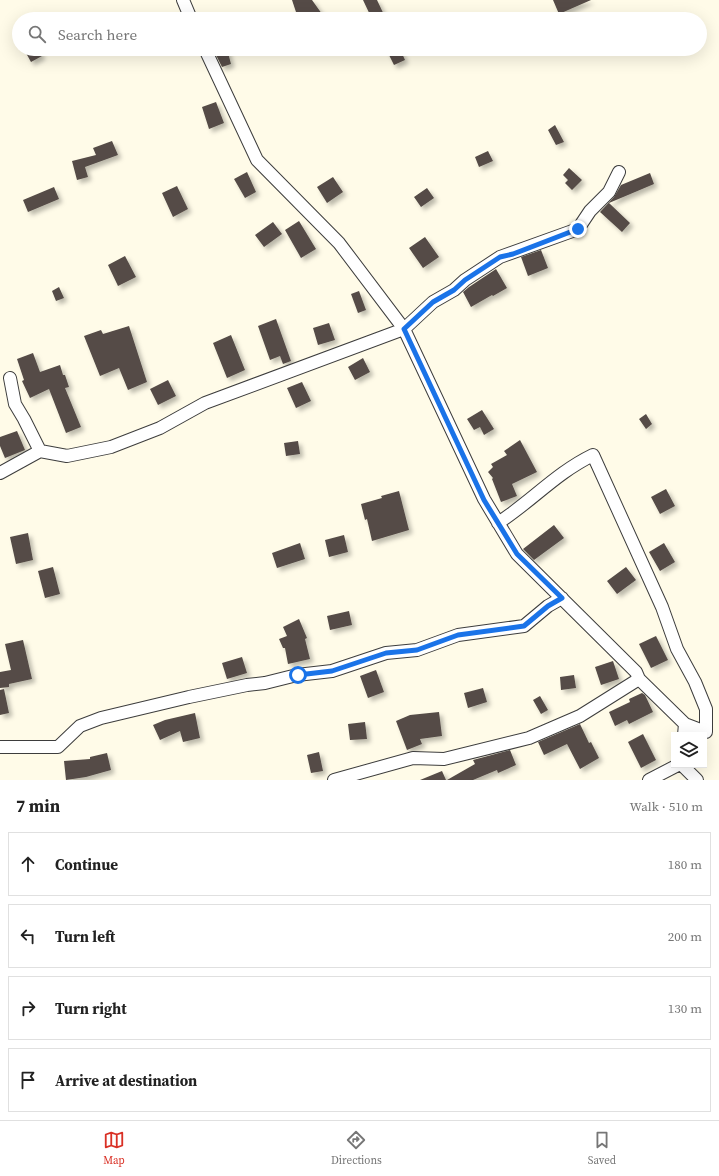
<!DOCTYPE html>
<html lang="en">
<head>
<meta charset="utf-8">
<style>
  body { margin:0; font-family:"Source Serif 4",serif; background:#f2f2f2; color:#222 }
  .controls { position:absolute; right:12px; bottom:12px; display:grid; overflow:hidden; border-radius:0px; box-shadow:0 4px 16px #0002 }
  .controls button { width:36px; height:36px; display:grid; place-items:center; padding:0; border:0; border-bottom:1px solid #e0e0e0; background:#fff; color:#222; font:20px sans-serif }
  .stop { position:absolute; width:12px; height:12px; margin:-9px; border:3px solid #1a73e8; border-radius:50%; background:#fff }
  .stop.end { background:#1a73e8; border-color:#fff; box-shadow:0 1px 4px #0008 }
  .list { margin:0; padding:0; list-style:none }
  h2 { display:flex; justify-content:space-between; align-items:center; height:52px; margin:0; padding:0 16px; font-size:17px }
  h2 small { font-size:13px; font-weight:400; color:#767676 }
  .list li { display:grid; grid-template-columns:26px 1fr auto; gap:12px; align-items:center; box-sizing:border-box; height:64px; margin:0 8px 8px; padding:0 8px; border:1px solid #e0e0e0; border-radius:0px }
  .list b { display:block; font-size:15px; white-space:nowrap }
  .list em { font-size:13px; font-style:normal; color:#767676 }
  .icon { flex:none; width:22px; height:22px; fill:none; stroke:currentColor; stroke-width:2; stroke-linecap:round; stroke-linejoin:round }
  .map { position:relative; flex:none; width:719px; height:780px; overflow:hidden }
  .search { position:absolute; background:#fff; box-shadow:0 4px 16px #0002; left:12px; right:12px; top:12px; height:44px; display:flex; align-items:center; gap:10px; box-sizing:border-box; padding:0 14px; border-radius:22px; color:#767676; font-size:15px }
  .sheet { height:340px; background:#fff }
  nav { display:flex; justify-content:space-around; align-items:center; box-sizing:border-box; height:56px; border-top:1px solid #e0e0e0; background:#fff; font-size:11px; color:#767676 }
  nav a { display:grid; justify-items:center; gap:2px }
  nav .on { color:#d93025 }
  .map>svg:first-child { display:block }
  .building { fill:#544b46; filter:url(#shadow) }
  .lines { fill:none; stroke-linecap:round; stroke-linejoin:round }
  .minor-casing { stroke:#3d3d3d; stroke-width:14 }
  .minor { stroke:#fff; stroke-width:12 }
  .route { stroke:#1a73e8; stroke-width:5 }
</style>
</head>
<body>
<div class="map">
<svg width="719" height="780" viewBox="0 0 719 780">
  <defs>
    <filter id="shadow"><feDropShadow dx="3.5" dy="3.5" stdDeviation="2" flood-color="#0004"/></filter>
  </defs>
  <rect width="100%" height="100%" fill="#fffbe8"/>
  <!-- building -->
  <path class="building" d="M 292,0 L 312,0 L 322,14 L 315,19 L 284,19 L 296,12 Z
    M 363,0 L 377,0 L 386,19 L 372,19 Z
    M 553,0 L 591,0 L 559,14 Z
    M 33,49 L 38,49 L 42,56 L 31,62 L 26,53 Z
    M 213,49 L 227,49 L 231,64 L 222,67 Z
    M 386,49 L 400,49 L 405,60 L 394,65 Z
    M 216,102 L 224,123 L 209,129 L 202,107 Z
    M 555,125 L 564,142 L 556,145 L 548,130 Z
    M 112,141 L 118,155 L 85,167 L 88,177 L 77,180 L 72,161 L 96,155 L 93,148 Z
    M 488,151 L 493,161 L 479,167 L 475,157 Z
    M 569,168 L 582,180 L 572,190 L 565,183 L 568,180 L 563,175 Z
    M 247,172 L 256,192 L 245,198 L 234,179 Z
    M 650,173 L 654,184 L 609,203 L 630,223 L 622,232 L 600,212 L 614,197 L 621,185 Z
    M 333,177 L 343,192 L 327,203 L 317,187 Z
    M 177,186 L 188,209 L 173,217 L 162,193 Z
    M 54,187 L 59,199 L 28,212 L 23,200 Z
    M 427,188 L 434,198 L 421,207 L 414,197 Z
    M 299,221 L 316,249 L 301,258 L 285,230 Z
    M 273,222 L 282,234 L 264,247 L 255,235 Z
    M 425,237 L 439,257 L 423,268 L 409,248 Z
    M 541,250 L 548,268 L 528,276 L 521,257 Z
    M 125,256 L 136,277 L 118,286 L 108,265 Z
    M 496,269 L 507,288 L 493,296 L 492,295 L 471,307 L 463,292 L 469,287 Z
    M 59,287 L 64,298 L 56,301 L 52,291 Z
    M 359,291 L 366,310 L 358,313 L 351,294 Z
    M 276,319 L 291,361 L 283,364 L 280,356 L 270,360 L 258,326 Z
    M 329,323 L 335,340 L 318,345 L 313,328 Z
    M 129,326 L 147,382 L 128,390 L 119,368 L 100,376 L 84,336 L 101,330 L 103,334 Z
    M 231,335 L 245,370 L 227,378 L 213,343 Z
    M 33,353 L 40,372 L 60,365 L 63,375 L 65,375 L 69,387 L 65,388 L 81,427 L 66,433 L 49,389 L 30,398 L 22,381 L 24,380 L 17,359 Z
    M 363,358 L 370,372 L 355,380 L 348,367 Z
    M 168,380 L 176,396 L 158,405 L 150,389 Z
    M 302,382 L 311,401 L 296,408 L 287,388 Z
    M 482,410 L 494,429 L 484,435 L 480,427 L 474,430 L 467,419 Z
    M 646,414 L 652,424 L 646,429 L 639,419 Z
    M 17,431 L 25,450 L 5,458 L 0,446 L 0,437 Z
    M 520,440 L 537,472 L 512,484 L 517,496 L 501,502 L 492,479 L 493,478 L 488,472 L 493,467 L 491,464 L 507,455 L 504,451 Z
    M 298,441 L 300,454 L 286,456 L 284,443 Z
    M 666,489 L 675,506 L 660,514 L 651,497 Z
    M 399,491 L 409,530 L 372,541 L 367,519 L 365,520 L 361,504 L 382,498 L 381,496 Z
    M 554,525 L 564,538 L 534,560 L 523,549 Z
    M 28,533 L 33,560 L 16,564 L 10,537 Z
    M 344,535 L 348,552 L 329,557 L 325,540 Z
    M 300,543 L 305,559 L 277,568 L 272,553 Z
    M 664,543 L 675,562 L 660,571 L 649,552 Z
    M 53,567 L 60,594 L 45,598 L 38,571 Z
    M 626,567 L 636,580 L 617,594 L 607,581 Z
    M 349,611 L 352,625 L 330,630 L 327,616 Z
    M 299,619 L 307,638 L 305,639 L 310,659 L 288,664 L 285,648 L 283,648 L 279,639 L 287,636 L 283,627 Z
    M 656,636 L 668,660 L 651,668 L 639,644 Z
    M 23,640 L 32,679 L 9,684 L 9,687 L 0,688 L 0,672 L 11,670 L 5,644 Z
    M 242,657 L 247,673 L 227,679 L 222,663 Z
    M 613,661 L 619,679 L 601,685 L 595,667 Z
    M 376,670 L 384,692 L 368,698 L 360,676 Z
    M 574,675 L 576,688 L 561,690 L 560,677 Z
    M 483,688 L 487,702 L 468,708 L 464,693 Z
    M 4,689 L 9,713 L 0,715 L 0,690 Z
    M 642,693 L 645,695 L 653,712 L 629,724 L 627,720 L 615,726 L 609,712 L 630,702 L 629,699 Z
    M 540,696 L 548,710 L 541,714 L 533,700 Z
    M 439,712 L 442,736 L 420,739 L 422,744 L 407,750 L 396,721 L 410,715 Z
    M 195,713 L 200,738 L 183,742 L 180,731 L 160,740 L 153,725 L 165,720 Z
    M 365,722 L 367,739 L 350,740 L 348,724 Z
    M 580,724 L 589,743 L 591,742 L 599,758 L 580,769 L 567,744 L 544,755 L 538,742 Z
    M 643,734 L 656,760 L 641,768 L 628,742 Z
    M 510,750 L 516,765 L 498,773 L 497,770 L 473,780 L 447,780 L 475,764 L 473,760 Z
    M 319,752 L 323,771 L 311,773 L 307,755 Z
    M 107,753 L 111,770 L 86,777 L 66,780 L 64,761 L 90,759 L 90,757 Z
    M 442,771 L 446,780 L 420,780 Z"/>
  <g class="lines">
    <defs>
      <path id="minor" d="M 183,0 L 191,19
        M 205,49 L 257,160 L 339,243 L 404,329 L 484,499 L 517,554 L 636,672 L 639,679 L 685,724 L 684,735
        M 10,378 L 15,404 L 24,419 L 40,451
        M 0,473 L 40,451 L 67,456 L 111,447 L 160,428 L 205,403 L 404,329 L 433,302 L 454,290 L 465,280 L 500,257 L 578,229 L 590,211 L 609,192 L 619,172
        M 498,523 C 532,501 556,473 593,455 L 662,607 L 677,649 L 695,682 L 706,709 L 706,732 L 685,724
        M 0,747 L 58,747 L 80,726 L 101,718 L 189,697 L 247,685 L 265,683 L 297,675 L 332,671 L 386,653 L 417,650 L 458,635 L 524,626 L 548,606 L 562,598
        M 682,765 L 697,780
        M 334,780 L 413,758 L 444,759 L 529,738 L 580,716 L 639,679
        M 649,780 L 678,765"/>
    </defs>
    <!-- minor casing -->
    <use href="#minor" class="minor-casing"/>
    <!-- minor -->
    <use href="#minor" class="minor"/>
  </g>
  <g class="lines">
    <!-- route -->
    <path class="route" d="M 298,675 L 332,671 L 386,653 L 417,650 L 458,635 L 524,626 L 548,606 L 562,598 L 517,554 L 484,500 L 404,329 L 433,302 L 454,290 L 465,280 L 500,257 L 513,254 L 578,229"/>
  </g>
</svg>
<div class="controls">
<button><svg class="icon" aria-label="layers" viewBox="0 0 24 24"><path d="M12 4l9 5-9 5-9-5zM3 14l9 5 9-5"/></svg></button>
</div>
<div class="stop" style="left:298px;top:675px"></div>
<div class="stop end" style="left:578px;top:229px"></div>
<div class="search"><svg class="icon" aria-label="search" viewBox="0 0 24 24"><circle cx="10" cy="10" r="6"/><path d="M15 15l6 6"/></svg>Search here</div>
</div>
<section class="sheet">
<h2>7 min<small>Walk · 510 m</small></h2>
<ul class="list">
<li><svg class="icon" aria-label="ahead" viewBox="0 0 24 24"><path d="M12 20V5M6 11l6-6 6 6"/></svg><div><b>Continue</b></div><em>180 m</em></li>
<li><svg class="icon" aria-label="left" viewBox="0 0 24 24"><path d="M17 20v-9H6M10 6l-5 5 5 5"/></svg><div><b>Turn left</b></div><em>200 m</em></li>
<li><svg class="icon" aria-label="right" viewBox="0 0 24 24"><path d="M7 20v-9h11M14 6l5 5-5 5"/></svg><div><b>Turn right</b></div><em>130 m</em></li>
<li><svg class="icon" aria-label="arrive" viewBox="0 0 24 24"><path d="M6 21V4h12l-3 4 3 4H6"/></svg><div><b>Arrive at destination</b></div></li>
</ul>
</section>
<nav>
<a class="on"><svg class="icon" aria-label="map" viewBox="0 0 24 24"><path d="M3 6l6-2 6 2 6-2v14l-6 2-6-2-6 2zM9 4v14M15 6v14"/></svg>Map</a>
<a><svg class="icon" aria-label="directions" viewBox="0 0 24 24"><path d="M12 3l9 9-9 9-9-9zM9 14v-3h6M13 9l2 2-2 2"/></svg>Directions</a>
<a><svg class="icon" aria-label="saved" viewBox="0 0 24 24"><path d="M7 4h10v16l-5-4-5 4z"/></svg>Saved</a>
</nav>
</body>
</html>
